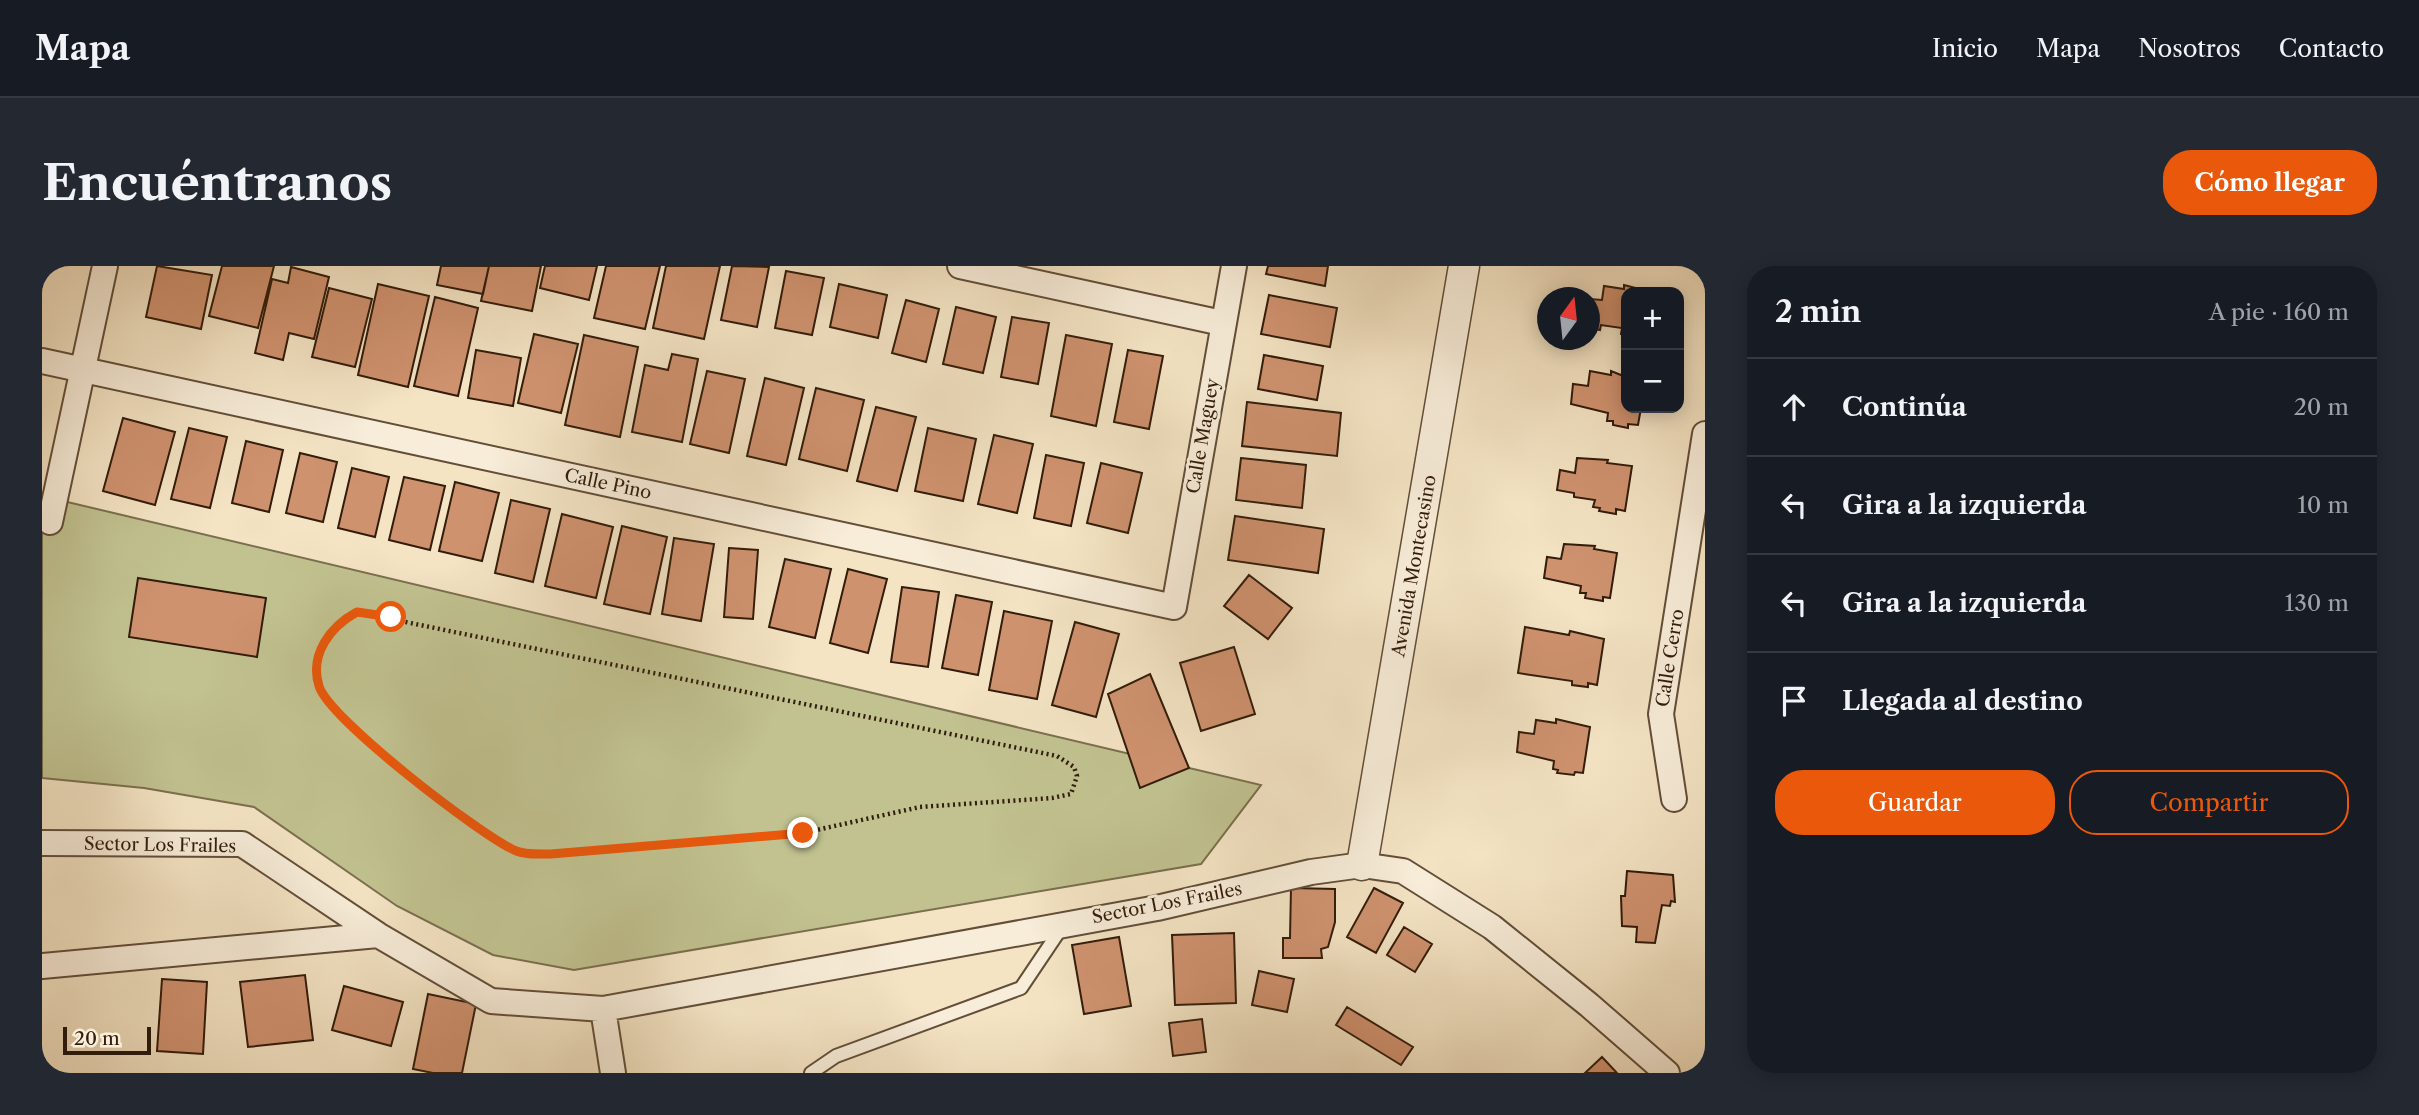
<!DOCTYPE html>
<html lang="es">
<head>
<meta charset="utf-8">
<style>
  body { margin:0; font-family:"Libre Caslon Text",serif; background:#242831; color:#f1f3f6 }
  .controls { position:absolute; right:21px; top:21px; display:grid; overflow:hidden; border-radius:14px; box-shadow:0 4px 18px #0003 }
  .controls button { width:63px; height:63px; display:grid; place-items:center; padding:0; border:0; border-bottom:2px solid #363941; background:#171b24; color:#f1f3f6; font:35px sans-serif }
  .compass { position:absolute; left:1495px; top:21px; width:63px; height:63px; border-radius:50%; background:#171b24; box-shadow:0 4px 18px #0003; rotate:15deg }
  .scale { position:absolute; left:21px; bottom:18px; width:88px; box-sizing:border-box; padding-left:7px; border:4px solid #321c0b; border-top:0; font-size:19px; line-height:24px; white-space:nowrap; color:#321c0b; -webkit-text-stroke:5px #f8edd9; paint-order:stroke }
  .stop { position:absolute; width:21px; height:21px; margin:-16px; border:5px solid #ea580c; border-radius:50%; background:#fff }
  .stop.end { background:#ea580c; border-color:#fff; box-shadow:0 2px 7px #0008 }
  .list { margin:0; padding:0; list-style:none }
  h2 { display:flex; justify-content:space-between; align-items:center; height:91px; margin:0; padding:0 28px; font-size:30px }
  h2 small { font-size:23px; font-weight:400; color:#9ea1a6 }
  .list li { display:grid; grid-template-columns:46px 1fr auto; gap:21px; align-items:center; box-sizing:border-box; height:98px; padding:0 28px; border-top:2px solid #363941 }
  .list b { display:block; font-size:26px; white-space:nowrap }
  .list em { font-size:23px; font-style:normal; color:#9ea1a6 }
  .actions { display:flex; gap:14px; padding:21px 28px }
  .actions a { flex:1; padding:16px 0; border:2px solid #ea580c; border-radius:28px; text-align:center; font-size:24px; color:#ea580c }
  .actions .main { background:#ea580c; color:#fff }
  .icon { flex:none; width:38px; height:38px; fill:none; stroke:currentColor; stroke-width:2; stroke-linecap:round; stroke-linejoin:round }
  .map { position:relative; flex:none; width:1663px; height:807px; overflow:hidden; border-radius:28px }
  header { display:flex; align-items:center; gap:42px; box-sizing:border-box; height:98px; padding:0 35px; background:#171b24; border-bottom:2px solid #363941 }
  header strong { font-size:33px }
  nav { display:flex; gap:38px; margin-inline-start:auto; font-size:24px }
  .intro { display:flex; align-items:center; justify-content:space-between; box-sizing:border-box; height:168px; padding:0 42px }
  h1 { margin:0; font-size:49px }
  .button { padding:18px 32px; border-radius:28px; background:#ea580c; color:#fff; font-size:24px; font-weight:700 }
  main { display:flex; gap:42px; padding:0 42px }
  aside { flex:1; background:#171b24; border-radius:28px; box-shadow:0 4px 18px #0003 }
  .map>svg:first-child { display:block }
  .green { fill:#c1c290; stroke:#7a6f4e; stroke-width:2 }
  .building { fill:#cf926f; stroke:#321c0b; stroke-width:2 }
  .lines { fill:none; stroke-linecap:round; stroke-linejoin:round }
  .service-casing { stroke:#624e39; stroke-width:16 }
  .minor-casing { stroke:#624e39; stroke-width:28 }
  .tertiary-casing { stroke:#624e39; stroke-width:33 }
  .path { stroke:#321c0b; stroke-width:4.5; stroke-dasharray:2 3.5; stroke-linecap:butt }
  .service { stroke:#f8edd9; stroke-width:12 }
  .minor { stroke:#f8edd9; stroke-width:24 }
  .tertiary { stroke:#f8edd9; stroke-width:30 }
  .route { stroke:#ea580c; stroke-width:9 }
  .labels { text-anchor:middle; stroke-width:6; stroke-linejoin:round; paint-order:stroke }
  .street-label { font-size:18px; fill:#321c0b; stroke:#f8edd9 }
</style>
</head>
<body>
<header>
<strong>Mapa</strong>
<nav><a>Inicio</a><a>Mapa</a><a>Nosotros</a><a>Contacto</a></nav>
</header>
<div class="intro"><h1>Encuéntranos</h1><a class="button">Cómo llegar</a></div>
<main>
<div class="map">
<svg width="1663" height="807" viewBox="0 0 1663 807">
  <rect width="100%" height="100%" fill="#f4e4c4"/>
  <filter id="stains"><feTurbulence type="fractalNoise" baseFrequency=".00286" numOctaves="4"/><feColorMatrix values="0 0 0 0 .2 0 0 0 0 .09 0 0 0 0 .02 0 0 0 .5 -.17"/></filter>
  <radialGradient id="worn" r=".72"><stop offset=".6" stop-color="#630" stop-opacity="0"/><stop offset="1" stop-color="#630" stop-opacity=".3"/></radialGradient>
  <!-- green -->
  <path class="green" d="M 0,230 L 1219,519 L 1159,598 L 532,704 L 451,689 L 355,640 L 212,541 L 102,522 L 0,512 Z"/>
  <!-- building -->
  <path class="building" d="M 115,0 L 170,9 L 159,63 L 104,51 Z
    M 180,0 L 232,0 L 216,62 L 167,50 Z
    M 399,0 L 447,0 L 441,28 L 395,19 Z
    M 447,0 L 499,0 L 490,45 L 439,35 Z
    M 503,0 L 555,0 L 547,34 L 498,22 Z
    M 564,0 L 618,0 L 603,63 L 552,52 Z
    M 624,0 L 678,0 L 662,73 L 611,62 Z
    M 690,0 L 727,1 L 715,61 L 679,54 Z
    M 1226,0 L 1286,0 L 1283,20 L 1224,8 Z
    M 249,1 L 287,11 L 272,73 L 247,67 L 241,94 L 213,87 L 230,13 L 246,17 Z
    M 744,5 L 782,12 L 770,69 L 733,62 Z
    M 336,18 L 387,30 L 366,121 L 316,109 Z
    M 797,18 L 845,29 L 836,72 L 788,61 Z
    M 1582,19 L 1609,26 L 1584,26 L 1584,69 L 1579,68 L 1580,62 L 1559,59 L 1558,64 L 1548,62 L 1548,33 L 1560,34 L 1562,20 L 1582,23 Z
    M 287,22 L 330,33 L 313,101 L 270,91 Z
    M 1227,29 L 1295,42 L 1288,81 L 1219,68 Z
    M 393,31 L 436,42 L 416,130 L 372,120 Z
    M 864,34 L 897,43 L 884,96 L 850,87 Z
    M 914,41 L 954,51 L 941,107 L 901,98 Z
    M 970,51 L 1007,57 L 996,118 L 959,111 Z
    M 492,68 L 536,78 L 519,147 L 476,137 Z
    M 542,69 L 596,81 L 578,171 L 523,159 Z
    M 1024,69 L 1070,78 L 1054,160 L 1009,150 Z
    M 434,84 L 479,92 L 471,140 L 426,132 Z
    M 1086,84 L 1121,90 L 1107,163 L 1072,156 Z
    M 630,88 L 656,93 L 640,176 L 590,166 L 603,99 L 626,104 Z
    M 1222,89 L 1281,100 L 1275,134 L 1216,123 Z
    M 665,105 L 703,113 L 687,187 L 648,178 Z
    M 1548,105 L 1569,109 L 1569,105 L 1584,111 L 1584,142 L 1599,142 L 1596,159 L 1586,158 L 1586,162 L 1571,159 L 1571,155 L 1565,155 L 1566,147 L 1529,138 L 1531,118 L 1546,120 Z
    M 723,112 L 762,122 L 744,199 L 705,190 Z
    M 774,122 L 822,134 L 805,205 L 757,193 Z
    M 1205,136 L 1299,147 L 1295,190 L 1200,180 Z
    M 834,141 L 874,151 L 855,225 L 815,215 Z
    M 81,152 L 133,166 L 113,239 L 61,225 Z
    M 147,162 L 185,171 L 168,242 L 129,233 Z
    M 886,162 L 934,173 L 921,235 L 873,225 Z
    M 952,169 L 991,178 L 975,247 L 936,238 Z
    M 204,175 L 241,184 L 227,246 L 190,237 Z
    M 258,187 L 295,196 L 281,256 L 244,247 Z
    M 1004,189 L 1042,197 L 1029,260 L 992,252 Z
    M 1199,192 L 1264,199 L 1260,242 L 1194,234 Z
    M 1535,192 L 1566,194 L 1565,197 L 1590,200 L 1583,245 L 1574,243 L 1574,248 L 1557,245 L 1558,242 L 1551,241 L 1553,234 L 1532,231 L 1532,227 L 1515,224 L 1518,204 L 1533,207 Z
    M 1059,197 L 1100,207 L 1086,267 L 1045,257 Z
    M 310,202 L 347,211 L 333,271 L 296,262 Z
    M 362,211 L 403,220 L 388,284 L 347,274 Z
    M 413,216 L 457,227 L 440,295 L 397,285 Z
    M 469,234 L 508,243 L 491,316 L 453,307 Z
    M 520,248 L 571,261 L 554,332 L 503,320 Z
    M 1193,250 L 1282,263 L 1276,307 L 1186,294 Z
    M 580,260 L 625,271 L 608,348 L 562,338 Z
    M 632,272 L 672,278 L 659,355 L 620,348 Z
    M 1522,278 L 1553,280 L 1552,283 L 1575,287 L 1568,332 L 1561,331 L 1561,335 L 1543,332 L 1544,327 L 1538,327 L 1539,320 L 1502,312 L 1505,291 L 1519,293 Z
    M 687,282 L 716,284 L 711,353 L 682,351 Z
    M 743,293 L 789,303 L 773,372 L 727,361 Z
    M 806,303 L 845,313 L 826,387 L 788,377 Z
    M 1207,309 L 1250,342 L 1226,373 L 1182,340 Z
    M 96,312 L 224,332 L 215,391 L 87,371 Z
    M 860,321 L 897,326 L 886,401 L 849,396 Z
    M 914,329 L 950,336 L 936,409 L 900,402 Z
    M 962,345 L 1010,355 L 995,433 L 947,424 Z
    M 1033,356 L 1077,368 L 1054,451 L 1010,439 Z
    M 1483,361 L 1527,369 L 1528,365 L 1562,373 L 1555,419 L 1546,417 L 1546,421 L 1530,419 L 1530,415 L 1476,407 Z
    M 1192,381 L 1213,448 L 1159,465 L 1138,397 Z
    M 1108,408 L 1147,502 L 1098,522 L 1066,428 Z
    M 1514,453 L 1548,461 L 1541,507 L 1533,506 L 1532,509 L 1515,507 L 1516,504 L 1511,503 L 1512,495 L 1475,486 L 1477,466 L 1492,468 L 1494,454 L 1514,457 Z
    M 1585,605 L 1631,609 L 1633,636 L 1629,635 L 1628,640 L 1620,639 L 1613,677 L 1594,676 L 1595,661 L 1580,660 L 1579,630 L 1583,630 Z
    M 1249,622 L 1293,623 L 1293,656 L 1286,681 L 1279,683 L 1280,692 L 1241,692 L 1241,672 L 1248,672 Z
    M 1332,622 L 1361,637 L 1334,687 L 1305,671 Z
    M 1362,661 L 1390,678 L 1373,706 L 1345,689 Z
    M 1192,667 L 1194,737 L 1133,739 L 1130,669 Z
    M 1077,671 L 1089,740 L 1042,748 L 1030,679 Z
    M 1217,705 L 1252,713 L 1245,746 L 1210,739 Z
    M 263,709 L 271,774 L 206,781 L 198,716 Z
    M 120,713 L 165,716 L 161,788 L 115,785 Z
    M 302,720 L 361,736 L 349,780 L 290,764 Z
    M 386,728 L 434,738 L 420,807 L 391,807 L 371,803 Z
    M 1305,741 L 1371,781 L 1359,799 L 1294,759 Z
    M 1160,753 L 1164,786 L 1131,790 L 1127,757 Z
    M 1560,791 L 1575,807 L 1543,807 Z"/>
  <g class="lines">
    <defs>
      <path id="service" d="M 769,807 L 794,790 L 979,722 L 1020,661"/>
      <path id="minor" d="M 918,0 L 1180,57
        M 0,95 L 1132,341 L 1192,0
        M 8,256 L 63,0
        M 1632,533 L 1619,448 L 1663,168
        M 0,577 L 200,578 L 336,669 L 449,735 L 561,743 L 1115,642 L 1269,606 L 1320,599 L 1361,605 L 1450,661 L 1547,739 L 1625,807
        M 0,700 L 336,669
        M 561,743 L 571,807"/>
      <path id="tertiary" d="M 1320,599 L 1422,0"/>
    </defs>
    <!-- service casing -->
    <use href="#service" class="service-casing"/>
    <!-- minor casing -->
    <use href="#minor" class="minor-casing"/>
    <!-- tertiary casing -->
    <use href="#tertiary" class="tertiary-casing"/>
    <!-- path -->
    <path class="path" d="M 315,346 L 1015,490 L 1032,501 L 1035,510 L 1029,528 L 1010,532 L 878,541 L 761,567 L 509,588 C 497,588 482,589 472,584 C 437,568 287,454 277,420 C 267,388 289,360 315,346 Z"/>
    <!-- service -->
    <use href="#service" class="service"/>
    <!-- minor -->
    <use href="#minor" class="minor"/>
    <!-- tertiary -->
    <use href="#tertiary" class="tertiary"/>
  </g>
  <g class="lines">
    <!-- route -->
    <path class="route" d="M 349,351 L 315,346 C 289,360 267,388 277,420 C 287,453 437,568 472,584 C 482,589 497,588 509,588 L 761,567"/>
  </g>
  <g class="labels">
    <!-- street labels -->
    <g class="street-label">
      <text transform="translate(1161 170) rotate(-80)" y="6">Calle Maguey</text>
      <text transform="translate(566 218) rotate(12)" y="6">Calle Pino</text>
      <text transform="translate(1372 300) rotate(-80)" y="6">Avenida Montecasino</text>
      <text transform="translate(1628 392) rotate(-81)" y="6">Calle Cerro</text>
      <text transform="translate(118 579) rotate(1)" y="6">Sector Los Frailes</text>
      <text transform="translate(1125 637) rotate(-11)" y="6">Sector Los Frailes</text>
    </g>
  </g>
  <rect width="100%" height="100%" filter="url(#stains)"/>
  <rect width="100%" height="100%" fill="url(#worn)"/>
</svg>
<div class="controls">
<button>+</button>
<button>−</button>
</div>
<svg class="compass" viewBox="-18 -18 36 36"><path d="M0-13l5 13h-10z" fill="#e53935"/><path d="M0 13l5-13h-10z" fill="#9ea1a6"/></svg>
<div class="scale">20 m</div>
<div class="stop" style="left:349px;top:351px"></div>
<div class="stop end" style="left:761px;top:567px"></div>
</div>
<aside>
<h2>2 min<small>A pie · 160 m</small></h2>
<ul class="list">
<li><svg class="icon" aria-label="ahead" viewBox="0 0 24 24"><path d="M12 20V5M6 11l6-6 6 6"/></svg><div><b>Continúa</b></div><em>20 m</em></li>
<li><svg class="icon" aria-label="left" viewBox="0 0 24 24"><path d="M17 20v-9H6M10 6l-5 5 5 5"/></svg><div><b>Gira a la izquierda</b></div><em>10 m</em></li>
<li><svg class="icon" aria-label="left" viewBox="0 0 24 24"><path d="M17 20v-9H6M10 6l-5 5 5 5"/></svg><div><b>Gira a la izquierda</b></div><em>130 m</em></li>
<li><svg class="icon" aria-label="arrive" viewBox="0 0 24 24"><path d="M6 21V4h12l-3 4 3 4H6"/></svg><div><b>Llegada al destino</b></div></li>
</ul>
<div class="actions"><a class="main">Guardar</a><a>Compartir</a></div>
</aside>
</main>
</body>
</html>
